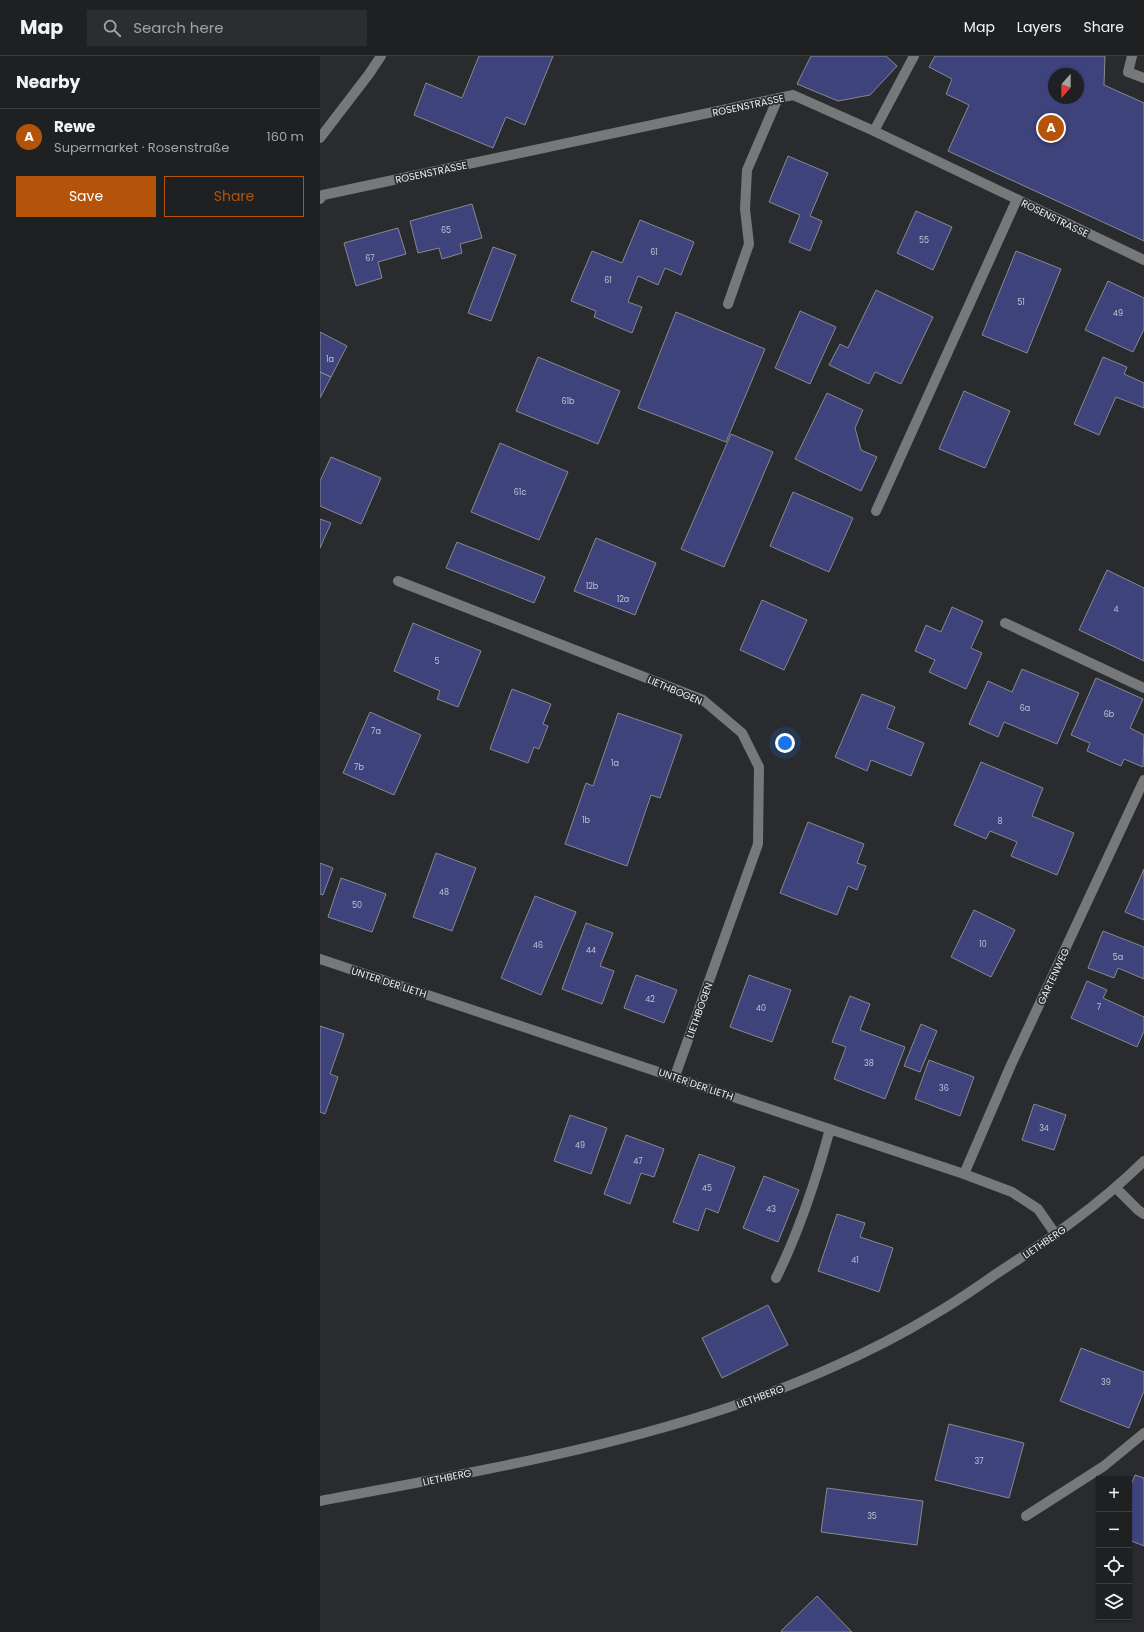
<!DOCTYPE html>
<html lang="en">
<head>
<meta charset="utf-8">
<style>
  body { margin:0; font-family:Poppins,sans-serif; background:#2c2d2f; color:#f1f3f6 }
  .controls { position:absolute; right:12px; bottom:12px; display:grid; overflow:hidden; border-radius:0px; box-shadow:0 1px 3px #0004 }
  .controls button { width:36px; height:36px; display:grid; place-items:center; padding:0; border:0; border-bottom:1px solid #3c3e40; background:#1f2022; color:#f1f3f6; font:20px sans-serif }
  .compass { position:absolute; left:728px; top:12px; width:36px; height:36px; border-radius:50%; background:#1f2022; box-shadow:0 1px 3px #0004; rotate:201deg }
  .you { position:absolute; left:465px; top:687px; width:14px; height:14px; margin:-10px; border:3px solid #fff; border-radius:50%; background:#1a73e8; box-shadow:0 0 0 6px #1a73e833 }
  .badge { display:grid; place-items:center; width:26px; height:26px; border-radius:50%; background:#b45309; color:#fff; font-size:13px; font-weight:700 }
  .pin { position:absolute; translate:-50% -50%; border:2px solid #fff; box-shadow:0 1px 4px #0006 }
  .list { margin:0; padding:0; list-style:none }
  h2 { display:flex; justify-content:space-between; align-items:center; height:52px; margin:0; padding:0 16px; font-size:17px }
  h2 small { font-size:13px; font-weight:400; color:#a1a3a5 }
  .list li { display:grid; grid-template-columns:26px 1fr auto; gap:12px; align-items:center; box-sizing:border-box; height:56px; padding:0 16px; border-top:1px solid #3c3e40 }
  .list b { display:block; font-size:15px; white-space:nowrap }
  .list p { margin:0; font-size:13px; white-space:nowrap; color:#a1a3a5 }
  .list em { font-size:13px; font-style:normal; color:#a1a3a5 }
  .actions { display:flex; gap:8px; padding:12px 16px }
  .actions a { flex:1; padding:9px 0; border:1px solid #b45309; border-radius:0px; text-align:center; font-size:14px; color:#b45309 }
  .actions .main { background:#b45309; color:#fff }
  .icon { flex:none; width:22px; height:22px; fill:none; stroke:currentColor; stroke-width:2; stroke-linecap:round; stroke-linejoin:round }
  .map { position:relative; flex:none; width:824px; height:1576px; overflow:hidden }
  header { display:flex; align-items:center; gap:24px; box-sizing:border-box; height:56px; padding:0 20px; background:#1f2022; border-bottom:1px solid #3c3e40 }
  header strong { font-size:19px }
  nav { display:flex; gap:22px; margin-inline-start:auto; font-size:14px }
  .search { width:280px; height:36px; background:#2c2d2f; display:flex; align-items:center; gap:10px; box-sizing:border-box; padding:0 14px; border-radius:0px; color:#a1a3a5; font-size:15px }
  main { display:flex }
  aside { flex:1; background:#1f2022 }
  .map>svg:first-child { display:block }
  .building { fill:#3f437c; stroke:#88898c; fill-rule:evenodd }
  .lines { fill:none; stroke-linecap:round; stroke-linejoin:round }
  .minor { stroke:#767879; stroke-width:10 }
  .labels { text-anchor:middle; stroke-width:3.5; stroke-linejoin:round; paint-order:stroke }
  .number-label { font-size:8px; fill:#c1c3d2 }
  .street-label { font-size:10px; fill:#eceeef; stroke:#292b2e }
</style>
</head>
<body>
<header>
<strong>Map</strong>
<div class="search"><svg class="icon" aria-label="search" viewBox="0 0 24 24"><circle cx="10" cy="10" r="6"/><path d="M15 15l6 6"/></svg>Search here</div>
<nav><a>Map</a><a>Layers</a><a>Share</a></nav>
</header>
<main>
<aside>
<h2>Nearby<small></small></h2>
<ul class="list">
<li><span class="badge">A</span><div><b>Rewe</b><p>Supermarket · Rosenstraße</p></div><em>160 m</em></li>
</ul>
<div class="actions"><a class="main">Save</a><a>Share</a></div>
</aside>
<div class="map">
<svg width="824" height="1576" viewBox="0 0 824 1576">
  <rect width="100%" height="100%" fill="#292b2e"/>
  <!-- building -->
  <path class="building" d="M 159,0 L 233,0 L 205,69 L 186,61 L 173,92 L 94,59 L 106,27 L 142,42 Z
    M 491,0 L 566,0 L 577,10 L 550,39 L 518,45 L 477,28 Z
    M 615,0 L 785,0 L 784,29 L 824,47 L 824,185 L 628,95 L 649,49 L 626,38 L 632,23 L 609,11 ZM 734,18 L 758,18 L 758,42 L 734,42 Z
    M 468,100 L 508,117 L 490,160 L 502,165 L 490,195 L 469,186 L 480,159 L 449,146 Z
    M 152,148 L 162,182 L 140,188 L 142,197 L 122,203 L 119,192 L 98,197 L 90,165 Z
    M 596,155 L 632,171 L 613,214 L 577,197 Z
    M 320,164 L 374,186 L 361,219 L 345,212 L 338,229 L 318,220 L 308,246 L 322,251 L 312,277 L 274,261 L 276,255 L 251,245 L 272,195 L 302,207 Z
    M 78,172 L 86,198 L 58,206 L 62,222 L 36,230 L 24,187 Z
    M 173,191 L 196,199 L 171,265 L 148,257 Z
    M 696,195 L 741,213 L 707,297 L 662,279 Z
    M 788,225 L 824,242 L 824,273 L 813,296 L 765,274 Z
    M 556,234 L 613,261 L 581,328 L 555,316 L 549,328 L 509,309 L 520,288 L 528,292 Z
    M 480,255 L 516,271 L 490,328 L 455,312 Z
    M 356,256 L 445,293 L 406,386 L 318,352 Z
    M 0,276 L 27,290 L 11,321 L 0,316 Z
    M 218,301 L 300,335 L 278,388 L 196,355 Z
    M 783,301 L 807,311 L 804,318 L 824,327 L 824,352 L 796,341 L 779,379 L 754,368 Z
    M 0,316 L 11,321 L 0,342 Z
    M 644,335 L 690,355 L 665,412 L 619,393 Z
    M 507,337 L 543,354 L 535,372 L 541,394 L 557,401 L 541,435 L 475,403 Z
    M 411,378 L 453,396 L 404,511 L 361,493 Z
    M 180,387 L 248,416 L 219,484 L 151,456 Z
    M 11,401 L 61,422 L 41,468 L 0,450 L 0,425 Z
    M 473,436 L 533,462 L 509,516 L 450,490 Z
    M 0,463 L 11,467 L 0,492 Z
    M 276,482 L 336,507 L 315,559 L 254,535 Z
    M 137,486 L 225,521 L 214,547 L 126,512 Z
    M 787,514 L 824,532 L 824,605 L 759,574 Z
    M 442,544 L 487,564 L 464,614 L 420,594 Z
    M 632,551 L 663,565 L 651,592 L 662,597 L 646,633 L 609,616 L 615,604 L 595,595 L 606,569 L 621,576 Z
    M 93,567 L 161,595 L 138,651 L 117,643 L 120,635 L 74,615 Z
    M 702,613 L 759,637 L 737,688 L 684,666 L 678,681 L 649,668 L 668,625 L 692,636 Z
    M 776,622 L 823,643 L 810,672 L 824,679 L 823,711 L 804,703 L 801,710 L 767,695 L 770,687 L 751,679 Z
    M 192,633 L 231,648 L 223,668 L 228,670 L 219,693 L 214,691 L 208,707 L 170,693 Z
    M 542,638 L 575,651 L 567,672 L 604,687 L 591,720 L 551,704 L 547,715 L 515,701 Z
    M 50,656 L 101,679 L 74,739 L 23,717 Z
    M 298,657 L 362,679 L 340,742 L 331,739 L 307,810 L 245,788 L 266,727 L 273,730 Z
    M 661,706 L 723,732 L 712,760 L 754,777 L 737,819 L 691,800 L 697,786 L 670,775 L 666,783 L 634,769 Z
    M 488,766 L 544,788 L 537,807 L 546,810 L 537,834 L 528,830 L 517,859 L 460,837 Z
    M 116,797 L 156,812 L 132,875 L 93,861 Z
    M 0,807 L 13,812 L 3,839 L 0,838 Z
    M 824,813 L 824,864 L 805,856 Z
    M 21,822 L 66,838 L 52,876 L 8,861 Z
    M 215,840 L 256,856 L 221,939 L 181,922 Z
    M 654,854 L 695,874 L 671,921 L 631,901 Z
    M 266,867 L 293,877 L 280,910 L 294,915 L 282,948 L 242,933 Z
    M 783,875 L 824,891 L 824,923 L 798,912 L 794,922 L 768,912 Z
    M 316,919 L 357,934 L 344,967 L 304,952 Z
    M 429,919 L 471,934 L 452,986 L 410,971 Z
    M 767,925 L 787,934 L 783,942 L 824,961 L 824,975 L 817,991 L 751,962 Z
    M 530,940 L 550,948 L 540,974 L 585,991 L 565,1043 L 514,1023 L 526,991 L 512,986 Z
    M 601,968 L 617,975 L 600,1016 L 584,1010 Z
    M 0,970 L 24,978 L 10,1018 L 18,1021 L 5,1058 L 0,1056 Z
    M 609,1004 L 654,1021 L 640,1060 L 595,1043 Z
    M 714,1048 L 746,1059 L 734,1094 L 702,1084 Z
    M 250,1059 L 287,1072 L 271,1118 L 234,1105 Z
    M 306,1079 L 344,1093 L 334,1121 L 321,1117 L 310,1148 L 284,1138 Z
    M 379,1098 L 415,1111 L 398,1157 L 386,1152 L 378,1175 L 353,1166 Z
    M 444,1120 L 479,1134 L 458,1186 L 423,1172 Z
    M 517,1158 L 545,1167 L 540,1181 L 573,1192 L 559,1236 L 498,1215 Z
    M 448,1249 L 468,1289 L 402,1322 L 382,1282 Z
    M 761,1292 L 824,1316 L 824,1335 L 809,1372 L 740,1345 Z
    M 629,1368 L 704,1387 L 689,1442 L 615,1424 Z
    M 815,1419 L 824,1422 L 824,1490 L 809,1484 L 809,1434 Z
    M 507,1432 L 603,1445 L 597,1489 L 501,1476 Z
    M 497,1540 L 532,1576 L 462,1576 L 461,1575 Z"/>
  <g class="lines">
    <!-- minor -->
    <path class="minor" d="M 812,0 L 808,16 L 824,22
      M 554,75 L 594,0
      M 0,82 L 49,18 L 61,0
      M 0,143 L 3,139 L 473,39 L 554,75 L 824,204
      M 408,248 L 429,188 L 425,153 L 427,114 L 458,42
      M 556,455 L 697,143
      M 78,525 L 383,644 L 422,677 L 439,711 L 438,788 L 355,1020
      M 685,567 L 824,632
      M 0,903 L 644,1118 L 692,1136 L 718,1153 L 736,1179
      M 644,1118 L 691,1009 L 824,724
      M 796,1132 L 818,1154 L 824,1158
      M 456,1222 C 480,1174 496,1124 510,1073
      M 0,1445 C 169,1413 348,1384 506,1314 C 543,1298 581,1279 615,1258 C 636,1246 656,1232 676,1218 C 730,1183 778,1150 824,1105
      M 706,1460 L 784,1410 L 824,1377"/>
  </g>
  <g class="labels">
    <!-- number labels -->
    <g class="number-label">
      <text x="126" y="177">65</text>
      <text x="604" y="187">55</text>
      <text x="334" y="199">61</text>
      <text x="50" y="205">67</text>
      <text x="288" y="227">61</text>
      <text x="701" y="249">51</text>
      <text x="798" y="260">49</text>
      <text x="10" y="306">1a</text>
      <text x="248" y="348">61b</text>
      <text x="200" y="439">61c</text>
      <text x="272" y="533">12b</text>
      <text x="303" y="546">12a</text>
      <text x="796" y="556">4</text>
      <text x="117" y="608">5</text>
      <text x="705" y="655">6a</text>
      <text x="789" y="661">6b</text>
      <text x="56" y="678">7a</text>
      <text x="295" y="710">1a</text>
      <text x="39" y="714">7b</text>
      <text x="266" y="767">1b</text>
      <text x="680" y="768">8</text>
      <text x="124" y="839">48</text>
      <text x="37" y="852">50</text>
      <text x="663" y="891">10</text>
      <text x="218" y="892">46</text>
      <text x="271" y="897">44</text>
      <text x="798" y="904">5a</text>
      <text x="330" y="946">42</text>
      <text x="779" y="954">7</text>
      <text x="441" y="955">40</text>
      <text x="549" y="1010">38</text>
      <text x="624" y="1035">36</text>
      <text x="724" y="1075">34</text>
      <text x="260" y="1092">49</text>
      <text x="318" y="1108">47</text>
      <text x="387" y="1135">45</text>
      <text x="451" y="1156">43</text>
      <text x="535" y="1207">41</text>
      <text x="786" y="1329">39</text>
      <text x="659" y="1408">37</text>
      <text x="552" y="1463">35</text>
    </g>
    <!-- street labels -->
    <g class="street-label">
      <text transform="translate(428 49) rotate(-12)" y="4">ROSENSTRASSE</text>
      <text transform="translate(111 116) rotate(-12)" y="4">ROSENSTRASSE</text>
      <text transform="translate(735 162) rotate(26)" y="4">ROSENSTRASSE</text>
      <text transform="translate(355 634) rotate(23)" y="4">LIETHBOGEN</text>
      <text transform="translate(733 920) rotate(-65)" y="4">GARTENWEG</text>
      <text transform="translate(69 926) rotate(18)" y="4">UNTER DER LIETH</text>
      <text transform="translate(379 954) rotate(-70)" y="4">LIETHBOGEN</text>
      <text transform="translate(376 1028) rotate(19)" y="4">UNTER DER LIETH</text>
      <text transform="translate(724 1186) rotate(-34)" y="4">LIETHBERG</text>
      <text transform="translate(440 1340) rotate(-20)" y="4">LIETHBERG</text>
      <text transform="translate(127 1421) rotate(-11)" y="4">LIETHBERG</text>
    </g>
  </g>
</svg>
<div class="controls">
<button>+</button>
<button>−</button>
<button><svg class="icon" aria-label="locate" viewBox="0 0 24 24"><circle cx="12" cy="12" r="6"/><path d="M12 2v4M12 18v4M2 12h4M18 12h4"/></svg></button>
<button><svg class="icon" aria-label="layers" viewBox="0 0 24 24"><path d="M12 4l9 5-9 5-9-5zM3 14l9 5 9-5"/></svg></button>
</div>
<svg class="compass" viewBox="-18 -18 36 36"><path d="M0-13l5 13h-10z" fill="#e53935"/><path d="M0 13l5-13h-10z" fill="#a1a3a5"/></svg>
<div class="you"></div>
<div class="pin badge" style="left:731px;top:72px">A</div>
</div>
</main>
</body>
</html>
